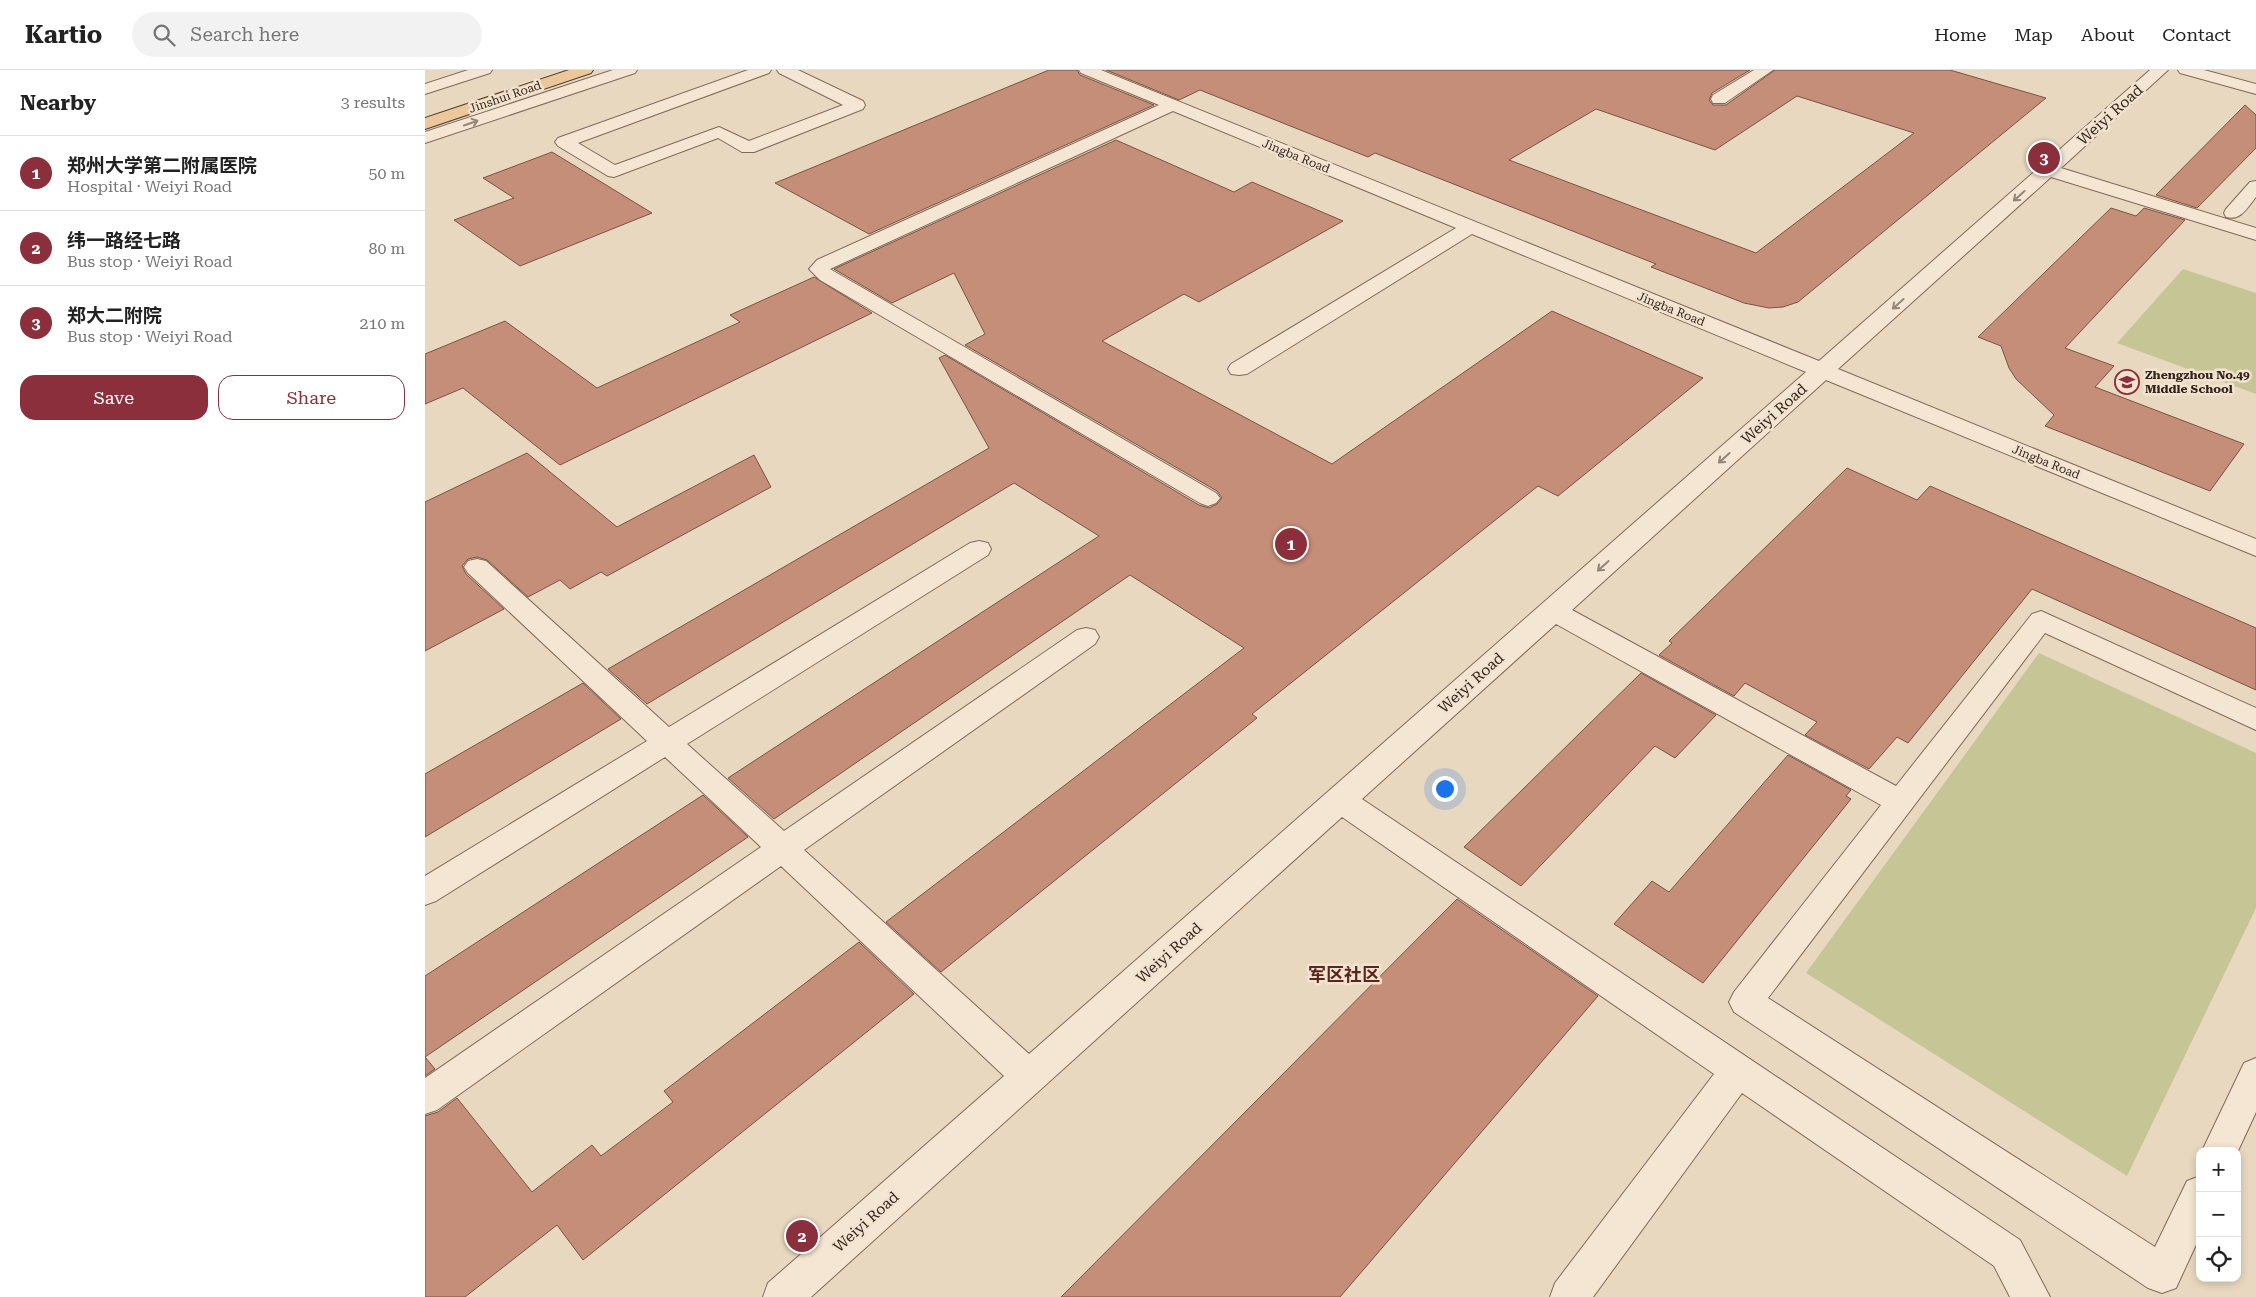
<!DOCTYPE html>
<html lang="en">
<head>
<meta charset="utf-8">
<style>
  body { margin:0; font-family:"Roboto Serif","Noto Sans SC",serif; background:#f2f2f2; color:#222 }
  .controls { position:absolute; right:15px; bottom:15px; display:grid; overflow:hidden; border-radius:10px; box-shadow:0 2px 8px #0003 }
  .controls button { width:45px; height:45px; display:grid; place-items:center; padding:0; border:0; border-bottom:1px solid #e0e0e0; background:#fff; color:#222; font:25px sans-serif }
  .you { position:absolute; left:1019px; top:718px; width:18px; height:18px; margin:-12px; border:4px solid #fff; border-radius:50%; background:#1a73e8; box-shadow:0 0 0 8px #1a73e833 }
  .badge { display:grid; place-items:center; width:32px; height:32px; border-radius:50%; background:#8b2f3c; color:#fff; font-size:16px; font-weight:700 }
  .pin { position:absolute; translate:-50% -50%; border:2px solid #fff; box-shadow:0 1px 5px #0006 }
  .list { margin:0; padding:0; list-style:none }
  h2 { display:flex; justify-content:space-between; align-items:center; height:65px; margin:0; padding:0 20px; font-size:21px }
  h2 small { font-size:16px; font-weight:400; color:#767676 }
  .list li { display:grid; grid-template-columns:32px 1fr auto; gap:15px; align-items:center; box-sizing:border-box; height:75px; padding:0 20px; border-top:1px solid #e0e0e0 }
  .list b { display:block; font-size:19px; white-space:nowrap }
  .list p { margin:0; font-size:16px; white-space:nowrap; color:#767676 }
  .list em { font-size:16px; font-style:normal; color:#767676 }
  .actions { display:flex; gap:10px; padding:15px 20px }
  .actions a { flex:1; padding:11px 0; border:1px solid #8b2f3c; border-radius:15px; text-align:center; font-size:18px; color:#8b2f3c }
  .actions .main { background:#8b2f3c; color:#fff }
  .icon { flex:none; width:28px; height:28px; fill:none; stroke:currentColor; stroke-width:2; stroke-linecap:round; stroke-linejoin:round }
  .map { position:relative; flex:none; width:1831px; height:1227px; overflow:hidden }
  header { display:flex; align-items:center; gap:30px; box-sizing:border-box; height:70px; padding:0 25px; background:#fff; border-bottom:1px solid #e0e0e0 }
  header strong { font-size:24px }
  nav { display:flex; gap:28px; margin-inline-start:auto; font-size:18px }
  .search { width:350px; height:45px; background:#f2f2f2; display:flex; align-items:center; gap:12px; box-sizing:border-box; padding:0 18px; border-radius:28px; color:#767676; font-size:19px }
  main { display:flex }
  aside { flex:1; background:#fff }
  .map>svg:first-child { display:block }
  .green { fill:#c6c596 }
  .building { fill:#c58e79; stroke:#7e5142; fill-rule:evenodd }
  .lines { fill:none; stroke-linecap:round; stroke-linejoin:round }
  .minor-casing { stroke:#81695a; stroke-width:2 }
  .major-casing { stroke:#4f392e; stroke-width:2 }
  .minor { fill:#f5e6d3; fill-rule:evenodd }
  .major { fill:#ebc79a; fill-rule:evenodd }
  .oneway { stroke:#948578 }
  .labels { text-anchor:middle; stroke-width:5; stroke-linejoin:round; paint-order:stroke }
  .far-street-label { font-size:12px; fill:#32241d; stroke:#f2e3cf }
  .far-poi-label { font-size:12px; font-weight:bold; fill:#32241d; stroke:#f2e3cf; text-anchor:start }
  .street-label { font-size:15px; fill:#32241d; stroke:#f2e3cf }
  .quarter-label { font-size:18px; font-weight:bold; fill:#5b2420; stroke:#f2e3cf }
</style>
</head>
<body>
<header>
<strong>Kartio</strong>
<div class="search"><svg class="icon" aria-label="search" viewBox="0 0 24 24"><circle cx="10" cy="10" r="6"/><path d="M15 15l6 6"/></svg>Search here</div>
<nav><a>Home</a><a>Map</a><a>About</a><a>Contact</a></nav>
</header>
<main>
<aside>
<h2>Nearby<small>3 results</small></h2>
<ul class="list">
<li><span class="badge">1</span><div><b>郑州大学第二附属医院</b><p>Hospital · Weiyi Road</p></div><em>50 m</em></li>
<li><span class="badge">2</span><div><b>纬一路经七路</b><p>Bus stop · Weiyi Road</p></div><em>80 m</em></li>
<li><span class="badge">3</span><div><b>郑大二附院</b><p>Bus stop · Weiyi Road</p></div><em>210 m</em></li>
</ul>
<div class="actions"><a class="main">Save</a><a>Share</a></div>
</aside>
<div class="map">
<svg width="1831" height="1227" viewBox="0 0 1831 1227">
  <rect width="100%" height="100%" fill="#e9d8c0"/>
  <!-- green -->
  <path class="green" d="M 1758,199 L 1831,223 L 1831,324 L 1692,273 Z
    M 1614,583 L 1831,683 L 1831,838 L 1702,1106 L 1381,903 Z"/>
  <!-- building -->
  <path class="building" d="M 624,0 L 652,0 L 655,5 L 729,35 L 444,164 L 350,113 Z
    M 681,0 L 1325,0 L 1287,23 L 1284,30 L 1288,35 L 1301,35 L 1350,0 L 1525,0 L 1621,28 L 1373,232 L 1358,237 L 1344,238 L 1319,233 L 1226,197 L 1231,194 L 950,83 L 943,87 L 775,20 L 754,30 ZM 1372,26 L 1489,63 L 1331,183 L 1084,90 L 1171,39 L 1290,80 Z
    M 1820,35 L 1831,45 L 1831,78 L 1772,138 L 1731,125 Z
    M 691,70 L 809,122 L 827,112 L 918,151 L 774,232 L 759,224 L 677,271 L 907,394 L 1127,241 L 1278,308 L 1133,426 L 1113,416 L 827,644 L 832,648 L 516,902 L 461,852 L 819,578 L 705,505 L 349,749 L 303,708 L 674,466 L 589,413 L 222,634 L 183,599 L 564,378 L 514,288 L 520,285 L 774,435 L 784,438 L 792,434 L 797,428 L 792,421 L 540,275 L 560,264 L 529,203 L 467,233 L 409,199 Z
    M 127,82 L 227,143 L 95,196 L 29,150 L 89,128 L 58,108 Z
    M 1686,138 L 1711,146 L 1719,138 L 1760,150 L 1640,278 L 1689,296 L 1670,317 L 1819,374 L 1785,421 L 1620,356 L 1629,345 L 1591,309 L 1584,298 L 1576,276 L 1553,267 Z
    M 389,207 L 447,243 L 135,395 L 38,318 L 0,334 L 0,284 L 80,251 L 172,318 L 315,252 L 305,245 Z
    M 102,383 L 192,457 L 329,385 L 346,417 L 182,506 L 176,502 L 145,519 L 135,510 L 103,527 L 62,490 L 52,487 L 43,489 L 37,496 L 41,504 L 79,539 L 0,581 L 0,432 Z
    M 1422,398 L 1492,430 L 1505,416 L 1831,558 L 1831,620 L 1607,519 L 1483,673 L 1472,667 L 1444,699 L 1380,665 L 1392,652 L 1320,613 L 1309,626 L 1234,585 L 1247,573 L 1244,571 Z
    M 1216,603 L 1291,645 L 1250,688 L 1230,676 L 1096,816 L 1039,777 Z
    M 158,613 L 196,649 L 0,767 L 0,704 Z
    M 1363,685 L 1426,720 L 1421,726 L 1426,729 L 1278,913 L 1189,854 L 1227,811 L 1244,822 Z
    M 278,725 L 323,767 L 0,987 L 10,999 L 0,1006 L 0,906 Z
    M 1032,829 L 1173,926 L 915,1227 L 636,1227 Z
    M 434,872 L 489,924 L 158,1190 L 132,1155 L 40,1227 L 0,1227 L 0,1046 L 13,1042 L 32,1028 L 107,1122 L 167,1075 L 176,1086 L 248,1032 L 239,1021 Z"/>
  <g class="lines">
    <defs>
      <path id="minor" d="M 43,0 L 67,0 L 65,3 L 0,24 L 0,14 Z
        M 188,0 L 212,0 L 210,3 L 0,73 L 0,62 Z
        M 323,0 L 346,0 L 344,3 L 153,73 L 190,95 L 294,57 L 324,71 L 418,35 L 354,3 L 352,0 L 373,0 L 438,31 L 440,35 L 438,39 L 329,82 L 317,82 L 293,68 L 189,107 L 183,106 L 133,76 L 130,72 L 133,68 Z
        M 654,0 L 676,0 L 1394,291 L 1725,0 L 1743,0 L 1636,98 L 1831,158 L 1831,170 L 1626,107 L 1413,299 L 1831,469 L 1831,486 L 1401,310 L 1147,540 L 1471,716 L 1607,544 L 1616,541 L 1831,638 L 1831,660 L 1620,563 L 1343,928 L 1730,1177 L 1762,1111 L 1775,1106 L 1775,1166 L 1751,1218 L 1737,1223 L 1723,1218 L 1309,942 L 1304,932 L 1309,922 L 1456,735 L 1131,554 L 937,729 L 1595,1170 L 1625,1227 L 1585,1227 L 1569,1196 L 1317,1023 L 1168,1227 L 1125,1227 L 1130,1213 L 1289,1004 L 917,747 L 386,1227 L 338,1227 L 343,1213 L 579,1006 L 356,796 L 12,1040 L 0,1044 L 0,1008 L 336,777 L 240,687 L 11,831 L 0,835 L 0,806 L 222,671 L 43,503 L 39,497 L 43,491 L 52,489 L 61,491 L 244,657 L 545,473 L 554,471 L 563,473 L 566,479 L 563,485 L 262,674 L 359,761 L 652,560 L 661,558 L 670,560 L 674,567 L 670,574 L 379,780 L 604,984 L 1381,302 L 1047,164 L 822,304 L 814,305 L 806,304 L 803,299 L 806,294 L 1031,158 L 748,41 L 405,199 L 791,423 L 795,428 L 791,433 L 783,436 L 775,433 L 395,210 L 384,199 L 392,190 L 734,35 L 656,3 Z
        M 1329,0 L 1348,0 L 1300,33 L 1288,33 L 1286,29 L 1288,25 Z
        M 1753,0 L 1779,0 L 1831,14 L 1831,24 L 1755,3 Z
        M 1831,111 L 1831,127 C 1822,138 1816,151 1801,147 L 1799,143 L 1801,139 L 1825,112 Z
        M 1831,988 L 1831,1042 L 1812,1083 L 1812,1081 L 1777,1081 L 1819,993 Z"/>
      <path id="major" d="M 144,0 L 168,0 L 166,3 L 0,59 L 0,48 Z"/>
    </defs>
    <!-- minor casing -->
    <use href="#minor" class="minor-casing"/>
    <!-- major casing -->
    <use href="#major" class="major-casing"/>
    <!-- minor -->
    <use href="#minor" class="minor"/>
    <!-- major -->
    <use href="#major" class="major"/>
  </g>
  <!-- one-way arrows -->
  <defs><path id="oneway-shaft" d="M-6 0H5M1.5-3L5.5 0L1.5 3" fill="none" stroke-width="1.6" stroke-linecap="round" stroke-linejoin="round" transform="scale(1.25)"/></defs>
  <g class="oneway">
    <use href="#oneway-shaft" transform="translate(46 53) rotate(-19)"/>
    <use href="#oneway-shaft" transform="translate(1594 126) rotate(138)"/>
    <use href="#oneway-shaft" transform="translate(1473 234) rotate(138)"/>
    <use href="#oneway-shaft" transform="translate(1299 388) rotate(138)"/>
    <use href="#oneway-shaft" transform="translate(1178 496) rotate(138)"/>
  </g>
  <!-- icons -->
  <defs>
    <symbol id="school-ring" viewBox="-11 -11 22 22"><circle r="9.5" fill="#f2e3cf" stroke="#8b2f3c" stroke-width="1.5"/><path d="M0-5L7-2L0 1L-7-2ZM-4 1L0 2.5L4 1V4Q0 6-4 4Z" fill="#8b2f3c"/></symbol>
  </defs>
  <g fill-rule="evenodd">
    <use href="#school-ring" x="1688" y="298" width="28" height="28"/>
  </g>
  <g class="labels">
    <!-- far-street labels -->
    <g class="far-street-label">
      <text transform="translate(80 27) rotate(-19)" y="4">Jinshui Road</text>
      <text transform="translate(871 86) rotate(22)" y="4">Jingba Road</text>
      <text transform="translate(1246 239) rotate(22)" y="4">Jingba Road</text>
      <text transform="translate(1621 392) rotate(22)" y="4">Jingba Road</text>
    </g>
    <!-- far-poi labels -->
    <g class="far-poi-label">
      <text x="1720" y="309">Zhengzhou No.49<tspan x="1720" dy="14">Middle School</tspan></text>
    </g>
    <!-- street labels -->
    <g class="street-label">
      <text transform="translate(1685 45) rotate(-42)" y="5">Weiyi Road</text>
      <text transform="translate(1349 344) rotate(-42)" y="5">Weiyi Road</text>
      <text transform="translate(1046 613) rotate(-42)" y="5">Weiyi Road</text>
      <text transform="translate(744 883) rotate(-42)" y="5">Weiyi Road</text>
      <text transform="translate(441 1152) rotate(-42)" y="5">Weiyi Road</text>
    </g>
    <!-- quarter labels -->
    <g class="quarter-label">
      <text x="919" y="911">军区社区</text>
    </g>
  </g>
</svg>
<div class="controls">
<button>+</button>
<button>−</button>
<button><svg class="icon" aria-label="locate" viewBox="0 0 24 24"><circle cx="12" cy="12" r="6"/><path d="M12 2v4M12 18v4M2 12h4M18 12h4"/></svg></button>
</div>
<div class="you"></div>
<div class="pin badge" style="left:866px;top:474px">1</div>
<div class="pin badge" style="left:377px;top:1166px">2</div>
<div class="pin badge" style="left:1619px;top:88px">3</div>
</div>
</main>
</body>
</html>
